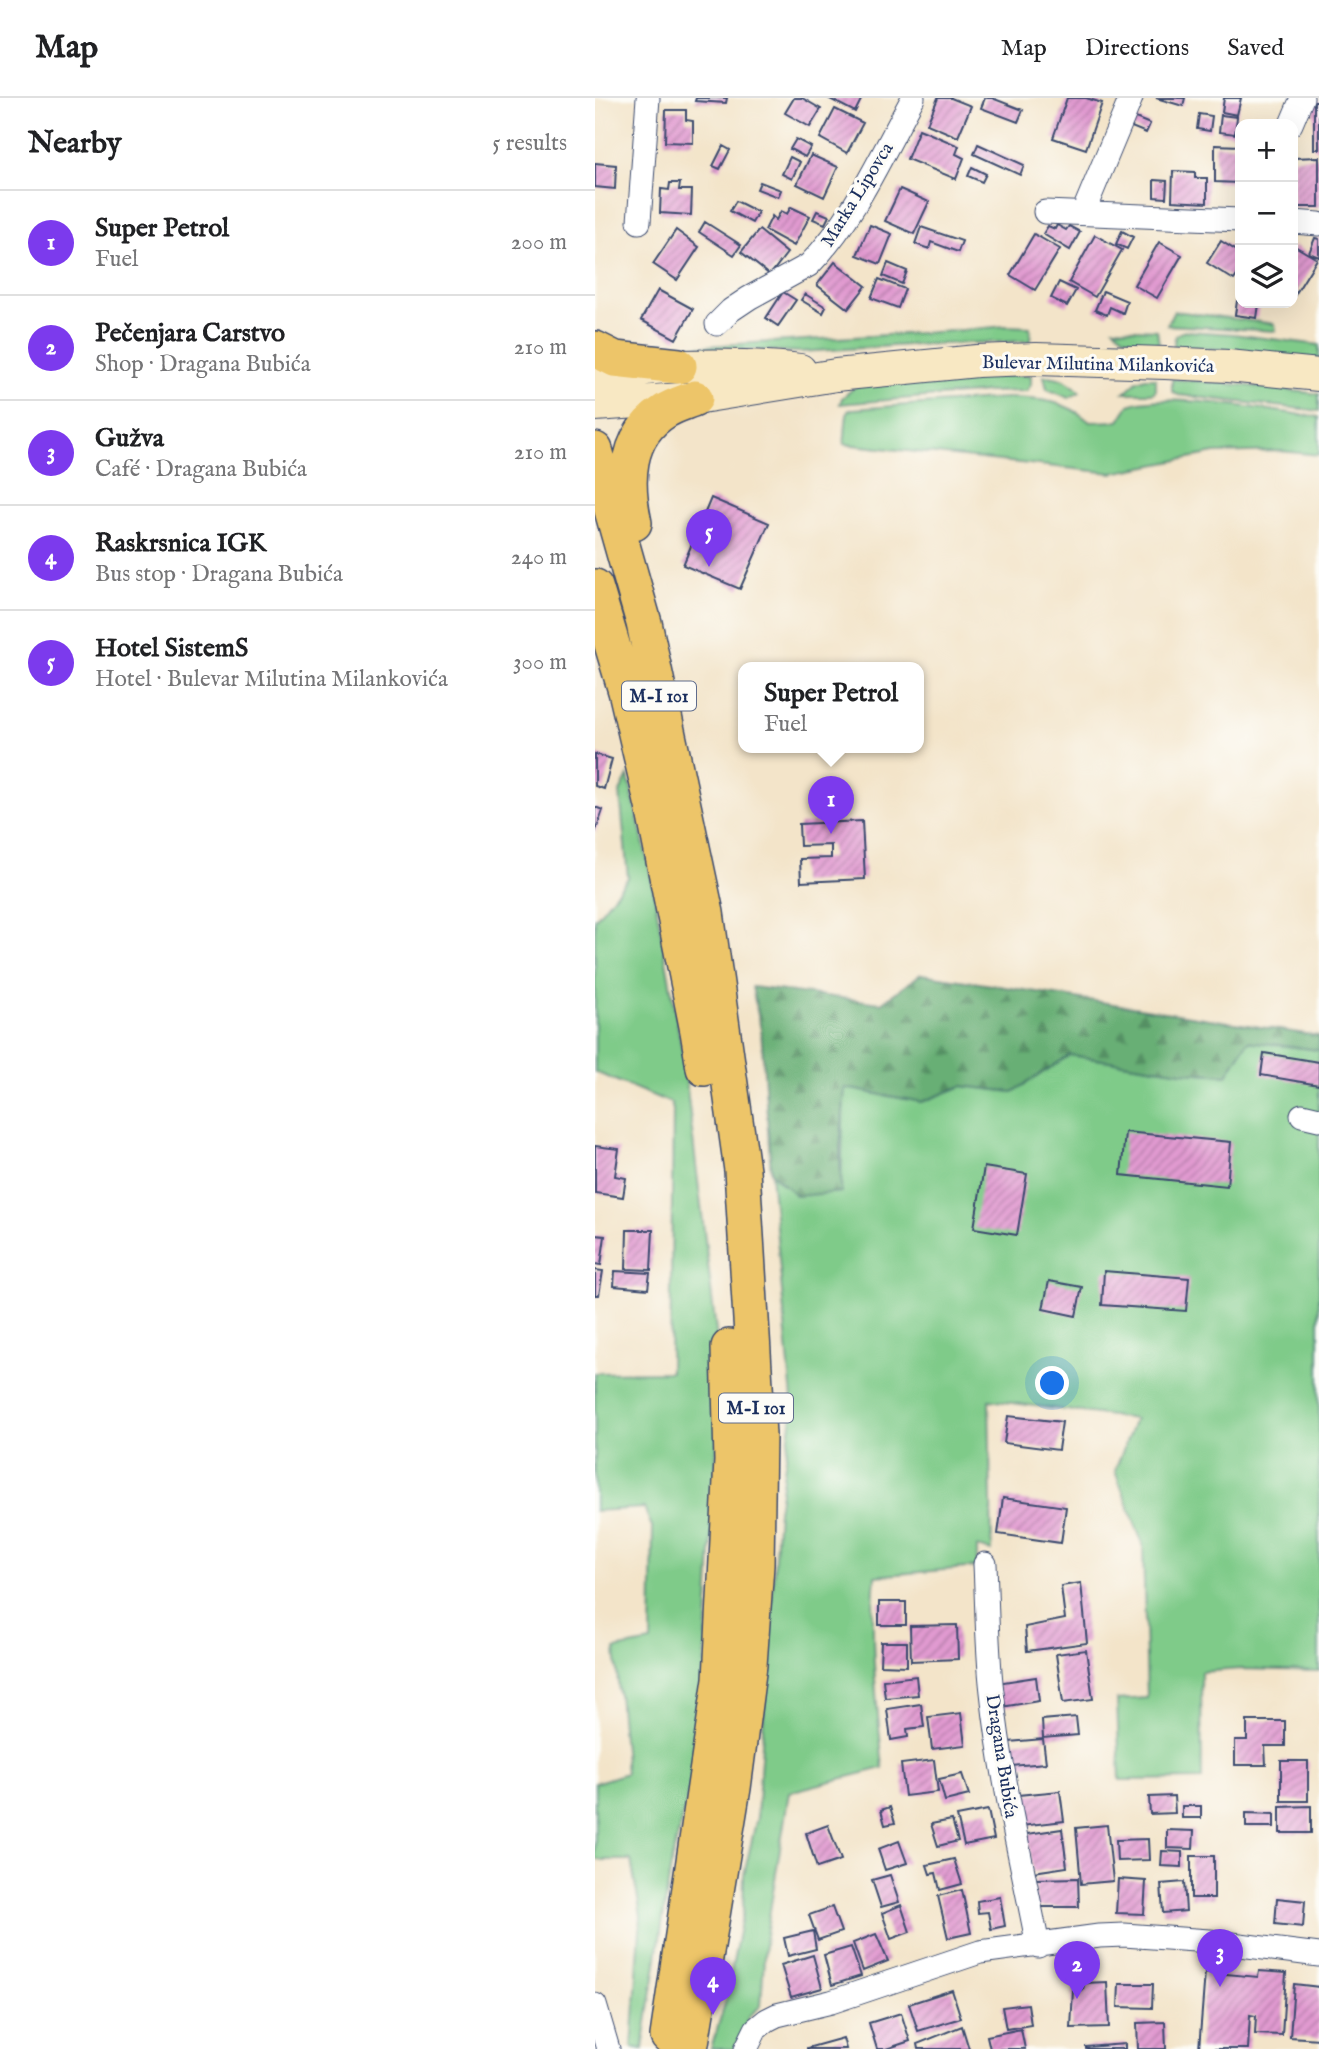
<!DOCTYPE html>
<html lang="en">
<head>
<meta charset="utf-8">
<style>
  body { margin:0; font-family:"IM FELL English",serif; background:#f6f6f6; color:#202124 }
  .controls { position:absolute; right:21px; top:21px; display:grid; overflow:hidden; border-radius:14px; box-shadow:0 7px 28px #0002 }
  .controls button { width:63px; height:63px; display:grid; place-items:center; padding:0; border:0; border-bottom:2px solid #e0e0e0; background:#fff; color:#202124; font:35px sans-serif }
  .you { position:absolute; left:458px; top:1286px; width:24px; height:24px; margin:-18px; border:5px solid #fff; border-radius:50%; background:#1a73e8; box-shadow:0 0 0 10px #1a73e833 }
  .badge { display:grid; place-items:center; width:46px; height:46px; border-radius:50%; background:#7c3aed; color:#fff; font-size:23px; font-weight:700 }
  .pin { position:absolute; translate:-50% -58px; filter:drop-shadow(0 2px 4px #0008) }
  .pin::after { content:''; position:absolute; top:37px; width:24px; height:21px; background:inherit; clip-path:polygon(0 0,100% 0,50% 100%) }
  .popup { position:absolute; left:143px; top:564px; width:186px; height:91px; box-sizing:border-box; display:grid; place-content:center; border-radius:14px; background:#fff; filter:drop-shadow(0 2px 5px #0005); font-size:23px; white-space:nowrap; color:#757577 }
  .popup b { font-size:26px; color:#202124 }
  .popup::after { content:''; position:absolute; left:50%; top:100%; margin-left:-14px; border:14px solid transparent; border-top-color:#fff }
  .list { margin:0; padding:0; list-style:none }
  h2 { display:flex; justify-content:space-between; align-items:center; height:91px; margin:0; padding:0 28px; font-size:30px }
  h2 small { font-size:23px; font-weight:400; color:#757577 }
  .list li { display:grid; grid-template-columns:46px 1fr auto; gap:21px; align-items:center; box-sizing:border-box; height:105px; padding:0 28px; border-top:2px solid #e0e0e0 }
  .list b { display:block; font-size:26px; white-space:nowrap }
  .list p { margin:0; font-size:23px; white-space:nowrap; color:#757577 }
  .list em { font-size:23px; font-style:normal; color:#757577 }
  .icon { flex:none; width:38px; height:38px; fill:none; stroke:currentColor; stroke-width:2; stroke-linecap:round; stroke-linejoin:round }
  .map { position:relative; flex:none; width:724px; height:1951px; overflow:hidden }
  header { display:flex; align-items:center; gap:42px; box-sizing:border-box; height:98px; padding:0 35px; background:#fff; border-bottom:2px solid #e0e0e0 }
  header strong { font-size:33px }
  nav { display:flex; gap:38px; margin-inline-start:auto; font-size:24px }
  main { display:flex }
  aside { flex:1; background:#fff }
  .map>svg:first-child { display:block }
  .green { fill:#7fcb89; stroke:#4d7d74; stroke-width:2 }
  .forest { fill:url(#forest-firs); stroke:#416f6a; stroke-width:2 }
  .building { fill:url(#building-hatch) }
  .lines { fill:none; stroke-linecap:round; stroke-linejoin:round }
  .street-casing { stroke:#3b4a6e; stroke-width:25 }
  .secondary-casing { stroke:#3b4a6e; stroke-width:34 }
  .primary-casing { stroke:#3b4a6e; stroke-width:38 }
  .street { stroke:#fff; stroke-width:23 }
  .secondary { stroke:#f8e8c3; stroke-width:32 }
  .primary { stroke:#edc569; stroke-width:35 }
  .labels { text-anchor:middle; stroke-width:6; stroke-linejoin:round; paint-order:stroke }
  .shield { fill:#fdfcf7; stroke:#5f6c8c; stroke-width:2 }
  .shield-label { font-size:18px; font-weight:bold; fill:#1b2f5e }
  .street-label { font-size:19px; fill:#1b2f5e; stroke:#fdfcf7 }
</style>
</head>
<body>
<header>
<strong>Map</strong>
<nav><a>Map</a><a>Directions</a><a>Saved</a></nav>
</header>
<main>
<aside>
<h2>Nearby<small>5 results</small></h2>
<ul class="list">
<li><span class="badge">1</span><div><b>Super Petrol</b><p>Fuel</p></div><em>200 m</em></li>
<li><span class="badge">2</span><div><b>Pečenjara Carstvo</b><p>Shop · Dragana Bubića</p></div><em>210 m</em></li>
<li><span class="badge">3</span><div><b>Gužva</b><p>Café · Dragana Bubića</p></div><em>210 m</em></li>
<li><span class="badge">4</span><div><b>Raskrsnica IGK</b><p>Bus stop · Dragana Bubića</p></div><em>240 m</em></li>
<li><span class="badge">5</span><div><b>Hotel SistemS</b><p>Hotel · Bulevar Milutina Milankovića</p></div><em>300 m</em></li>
</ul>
</aside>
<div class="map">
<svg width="724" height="1951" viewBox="0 0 724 1951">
  <defs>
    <pattern id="forest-firs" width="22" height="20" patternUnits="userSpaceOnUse" patternTransform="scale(1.75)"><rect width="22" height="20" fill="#67af75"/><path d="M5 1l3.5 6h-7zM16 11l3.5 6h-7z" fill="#548f63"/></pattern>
    <pattern id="building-hatch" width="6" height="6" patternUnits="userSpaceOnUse" patternTransform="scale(1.75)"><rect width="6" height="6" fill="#e19ad0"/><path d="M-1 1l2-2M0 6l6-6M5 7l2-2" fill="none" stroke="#b67eac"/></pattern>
  </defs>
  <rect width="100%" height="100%" fill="#fdfcf7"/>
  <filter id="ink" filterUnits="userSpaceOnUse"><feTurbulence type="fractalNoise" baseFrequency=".0143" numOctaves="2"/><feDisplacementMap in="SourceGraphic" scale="14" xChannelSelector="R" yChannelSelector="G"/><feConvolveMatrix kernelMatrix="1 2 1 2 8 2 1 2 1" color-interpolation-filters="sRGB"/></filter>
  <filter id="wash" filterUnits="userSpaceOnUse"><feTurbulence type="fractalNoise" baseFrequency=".00686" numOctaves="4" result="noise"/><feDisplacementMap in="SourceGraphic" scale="28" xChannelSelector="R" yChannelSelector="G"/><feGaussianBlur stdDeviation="1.57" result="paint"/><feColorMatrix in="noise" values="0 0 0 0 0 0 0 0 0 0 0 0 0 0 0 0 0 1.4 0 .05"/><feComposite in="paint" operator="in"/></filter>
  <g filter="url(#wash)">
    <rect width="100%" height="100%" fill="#f3e4c9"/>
    <!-- green -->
    <path class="green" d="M 579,213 L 680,226 L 681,233 L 572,227 Z
      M 411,228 L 435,229 L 436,243 L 313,247 L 205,254 L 134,251 L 47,256 L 20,250 L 25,244 L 45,250 L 61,251 L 357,233 Z
      M 519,230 L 562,232 L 564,246 C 547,246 531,244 519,230 Z
      M 591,233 L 638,236 L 724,247 L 724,262 L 652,253 L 579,248 C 579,238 581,235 591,233 Z
      M 436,277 L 436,286 L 432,293 L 393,294 L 245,306 L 247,300 L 261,288 L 388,278 Z
      M 449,278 C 463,278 475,283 485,294 L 474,300 L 452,291 Z
      M 550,280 L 561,280 L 561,292 L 558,295 L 529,295 L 542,283 Z
      M 577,281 L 647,287 L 724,296 L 724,313 L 583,297 L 577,293 Z
      M 411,300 C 444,301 469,301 495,324 L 524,323 L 534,307 C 569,293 683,314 724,319 L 724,357 L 685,353 L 620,355 L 517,375 L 249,346 C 251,335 250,323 253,313 L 258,311 Z
      M 33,678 L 55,773 L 88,958 L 126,1275 L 105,1649 L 77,1761 L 48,1951 L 37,1949 L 46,1818 L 36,1762 L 0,1762 L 0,1685 L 31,1675 L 20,1551 L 56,1544 L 58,1431 L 49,1410 L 0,1413 L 0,1275 L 75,1274 L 78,1012 L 76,1005 L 0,974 L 0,821 L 33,780 L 25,694 Z
      M 653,943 L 724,952 L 724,1573 L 646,1571 L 606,1574 L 607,1681 L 525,1682 L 522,1602 L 552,1600 L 548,1447 L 520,1373 L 540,1321 L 394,1302 L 397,1453 L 382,1449 L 382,1469 L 280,1478 C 274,1541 282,1607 288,1670 L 194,1694 L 170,1844 L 166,1908 L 154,1918 L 140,1951 L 116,1951 L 130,1905 L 148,1813 L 149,1777 L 162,1719 L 183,1413 L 198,1312 L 176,1075 L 202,1097 L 246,1094 L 249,990 L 327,1004 L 367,988 L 418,994 L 475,957 L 587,974 L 632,977 Z"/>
    <!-- forest -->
    <path class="forest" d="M 326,876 L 724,938 L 724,952 L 653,943 L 632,977 L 587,974 L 475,957 L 418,994 L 367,988 L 327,1004 L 250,990 L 245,1051 L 246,1094 L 202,1098 L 176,1075 L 166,931 L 157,889 L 286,905 Z"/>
    <g id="blocks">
      <!-- building -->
      <path class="building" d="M 101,0 L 132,0 L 131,5 L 100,3 Z
        M 199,0 L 207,0 L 226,11 L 215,29 L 190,15 Z
        M 233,0 L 267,0 L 260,14 Z
        M 343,0 L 356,0 L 376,8 L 363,39 L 332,26 Z
        M 390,0 L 397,0 L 428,12 L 423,24 L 386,10 Z
        M 472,0 L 491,0 L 507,5 L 491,51 L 458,40 Z
        M 561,0 L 590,0 L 588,8 Z
        M 629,0 L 646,0 L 642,17 L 627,14 Z
        M 719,3 L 724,3 L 724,51 L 719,51 Z
        M 240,11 L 268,25 L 252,55 L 225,40 Z
        M 71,12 L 91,12 L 91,22 L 98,23 L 98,45 L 70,44 Z
        M 604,16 L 617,18 L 615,33 L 602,31 Z
        M 626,17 L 642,19 L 640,36 L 624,34 Z
        M 538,19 L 555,26 L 551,35 L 534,28 Z
        M 324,31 L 364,48 L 361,56 L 369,60 L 361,81 L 312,61 Z
        M 201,41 L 216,49 L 210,59 L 195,51 Z
        M 383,46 L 429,67 L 425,77 L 379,56 Z
        M 620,47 L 645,48 L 645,85 L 620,84 Z
        M 128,48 L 135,52 L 125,71 L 118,68 Z
        M 216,57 L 243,69 L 229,99 L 202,86 Z
        M 195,59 L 205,64 L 197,81 L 187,76 Z
        M 724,59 L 724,109 L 698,109 L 698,60 Z
        M 0,65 L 21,67 L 20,91 L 0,89 Z
        M 377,69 L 391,76 L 387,84 L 373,78 Z
        M 578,73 L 600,74 L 600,80 L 612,80 L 612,105 L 577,103 Z
        M 559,82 L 572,83 L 571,100 L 559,99 Z
        M 165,84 L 186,92 L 183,99 L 162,91 Z
        M 75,85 L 85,85 L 84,92 L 97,92 L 96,117 L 65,115 L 66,91 L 74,92 Z
        M 305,91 L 334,104 L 319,136 L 290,123 Z
        M 141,103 L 163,114 L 157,125 L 135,113 Z
        M 196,109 L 215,118 L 199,148 L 170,132 L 177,118 L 181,122 L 186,113 L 192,116 Z
        M 222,113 L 234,118 L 230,126 L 218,121 Z
        M 110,124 L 146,147 L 139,157 L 104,134 Z
        M 275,127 L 297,136 L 285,166 L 262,157 Z
        M 462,127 L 471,132 L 474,128 L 485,134 L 475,152 L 448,136 L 453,128 L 460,131 Z
        M 326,129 L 367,143 L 363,154 L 336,144 L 334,151 L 320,146 Z
        M 81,132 L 104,149 L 82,182 L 58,166 Z
        M 164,132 L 192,155 L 175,177 L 146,154 Z
        M 527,133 L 538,139 L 532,151 L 521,146 Z
        M 439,136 L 465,151 L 440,192 L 415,177 Z
        M 500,137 L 527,152 L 500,199 L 474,184 Z
        M 720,140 L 724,141 L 724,159 L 714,155 Z
        M 626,143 L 645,155 L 645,173 L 639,182 L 612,165 Z
        M 564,144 L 587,157 L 562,200 L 539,187 Z
        M 698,147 L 722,161 L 698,200 Z
        M 240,164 L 271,188 L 253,211 L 222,187 Z
        M 293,165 L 312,173 L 307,186 L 288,178 Z
        M 284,181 L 310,191 L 303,210 L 276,200 Z
        M 464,184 L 481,192 L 472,208 L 456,200 Z
        M 63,192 L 98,211 L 81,241 L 46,222 Z
        M 508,193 L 532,203 L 528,215 L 515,209 L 512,217 L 500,212 Z
        M 188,194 L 201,202 L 183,228 L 171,220 Z
        M 210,196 L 231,209 L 228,215 L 206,202 Z
        M 642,203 L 664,206 L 662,220 L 640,217 Z
        M 116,400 L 174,425 L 145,491 L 88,467 Z
        M 0,656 L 17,661 L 9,691 L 0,688 Z
        M 0,709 L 8,712 L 0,735 Z
        M 267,723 L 270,781 L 206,784 L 205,761 L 236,760 L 236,747 L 205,748 L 204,726 Z
        M 669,955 L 724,964 L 724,987 L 666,977 Z
        M 530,1034 L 636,1044 L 632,1088 L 526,1077 Z
        M 0,1048 L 24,1051 L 20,1078 L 31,1080 L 28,1099 L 0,1095 Z
        M 389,1069 L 432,1076 L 422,1137 L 379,1130 Z
        M 32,1132 L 58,1132 L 56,1172 L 31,1171 Z
        M 0,1137 L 10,1138 L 6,1167 L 0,1166 Z
        M 0,1172 L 8,1173 L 4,1197 L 0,1197 Z
        M 20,1173 L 55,1175 L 53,1191 L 19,1188 Z
        M 509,1173 L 594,1180 L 591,1213 L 507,1207 Z
        M 454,1183 L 487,1189 L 481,1218 L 448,1211 Z
        M 413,1318 L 467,1324 L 463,1352 L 409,1345 Z
        M 408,1400 L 471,1409 L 466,1445 L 403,1436 Z
        M 486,1485 L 492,1545 L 432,1553 L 430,1529 L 470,1521 L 466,1488 Z
        M 284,1504 L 311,1504 L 311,1527 L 284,1527 Z
        M 362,1527 L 363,1561 L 316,1563 L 315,1528 Z
        M 286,1544 L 312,1544 L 312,1568 L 285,1567 Z
        M 491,1552 L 498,1601 L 468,1605 L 461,1556 Z
        M 321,1578 L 323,1597 L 290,1600 L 288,1582 Z
        M 441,1579 L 444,1603 L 406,1609 L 402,1585 Z
        M 326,1606 L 329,1629 L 312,1631 L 313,1639 L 296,1642 L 292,1611 Z
        M 366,1615 L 370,1647 L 337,1651 L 333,1619 Z
        M 481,1619 L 483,1637 L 448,1640 L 447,1622 Z
        M 652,1623 L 690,1623 L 690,1648 L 670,1648 L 671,1667 L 640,1667 L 640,1642 L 652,1642 Z
        M 448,1641 L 451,1665 L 416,1668 L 414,1644 Z
        M 339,1662 L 343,1694 L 310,1698 L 306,1666 Z
        M 686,1663 L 713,1663 L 713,1703 L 686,1703 Z
        M 367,1676 L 374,1697 L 350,1703 L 344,1681 Z
        M 465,1693 L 469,1723 L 426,1728 L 423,1697 Z
        M 579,1698 L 580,1715 L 555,1716 L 554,1699 Z
        M 587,1708 L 606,1708 L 606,1720 L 587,1720 Z
        M 716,1708 L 716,1735 L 685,1735 L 685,1709 Z
        M 295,1709 L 300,1725 L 290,1727 L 286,1712 Z
        M 393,1712 L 399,1741 L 369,1747 L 362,1718 Z
        M 651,1715 L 679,1716 L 679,1729 L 651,1729 Z
        M 357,1722 L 363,1743 L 343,1748 L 336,1726 Z
        M 233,1727 L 246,1762 L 222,1770 L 211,1735 Z
        M 512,1727 L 518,1783 L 486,1786 L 481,1730 Z
        M 467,1731 L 472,1769 L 438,1774 L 432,1736 Z
        M 572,1732 L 599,1733 L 598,1751 L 572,1750 Z
        M 553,1741 L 554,1762 L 522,1763 L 521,1742 Z
        M 304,1743 L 312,1765 L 290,1772 L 283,1751 Z
        M 567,1753 L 587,1754 L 587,1769 L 566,1768 Z
        M 596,1758 L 619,1758 L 619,1800 L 596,1800 Z
        M 359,1761 L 367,1786 L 345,1792 L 341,1775 L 335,1776 L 332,1767 Z
        M 295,1777 L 304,1804 L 286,1809 L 277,1782 Z
        M 483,1780 L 484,1809 L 441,1809 L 440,1781 Z
        M 523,1781 L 551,1783 L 549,1816 L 521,1815 Z
        M 589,1784 L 591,1813 L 568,1815 L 566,1786 Z
        M 367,1792 L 376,1835 L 353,1840 L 343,1798 Z
        M 405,1799 L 410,1828 L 396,1831 L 393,1814 L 383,1815 L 382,1803 Z
        M 682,1800 L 710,1803 L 708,1829 L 680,1826 Z
        M 306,1807 L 315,1834 L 296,1841 L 287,1815 Z
        M 237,1809 L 246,1834 L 223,1842 L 214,1817 Z
        M 218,1833 L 221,1851 L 193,1858 L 189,1840 Z
        M 281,1836 L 293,1863 L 268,1873 L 258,1845 Z
        M 256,1849 L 266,1878 L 237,1887 L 229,1857 Z
        M 218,1857 L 227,1890 L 196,1899 L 186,1867 Z
        M 664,1873 L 691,1875 L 687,1937 L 660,1936 L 661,1918 L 655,1917 L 653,1951 L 604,1951 L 610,1874 L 663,1879 Z
        M 512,1884 L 514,1929 L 476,1930 L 478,1892 L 488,1892 L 489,1885 Z
        M 524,1886 L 558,1886 L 557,1910 L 523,1909 Z
        M 699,1886 L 724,1889 L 724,1941 L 695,1939 Z
        M 357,1892 L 366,1920 L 323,1933 L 314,1906 Z
        M 433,1906 L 436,1927 L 411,1931 L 407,1909 Z
        M 306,1915 L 315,1943 L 291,1951 L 282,1951 L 274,1925 Z
        M 570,1924 L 571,1951 L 543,1951 L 542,1925 Z
        M 367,1928 L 374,1951 L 323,1951 L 322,1946 Z
        M 426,1931 L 430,1951 L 395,1951 L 392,1938 Z
        M 248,1940 L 251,1951 L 212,1951 L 212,1950 Z
        M 530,1946 L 530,1951 L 491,1951 L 491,1949 Z"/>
    </g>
  </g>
  <g filter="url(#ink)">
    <use href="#blocks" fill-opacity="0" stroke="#3b4a6e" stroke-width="2"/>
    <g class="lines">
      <defs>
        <path id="street" d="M 696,26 L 707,0
          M 450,114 L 645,122
          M 488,115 L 536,0
          M 44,124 L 53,0
          M 698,124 L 724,126
          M 122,226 L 136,212 L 154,200 L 214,167 C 259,121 287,56 318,0
          M 707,1017 L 724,1021
          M 390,1466 C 392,1509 392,1552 397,1594 C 406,1680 427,1764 443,1848
          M 0,1907 L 13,1951
          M 151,1951 L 161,1931 L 172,1922 L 182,1917 L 236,1904 L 385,1854 L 504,1838 L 529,1837 L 614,1843 L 724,1857"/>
        <path id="secondary" d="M 0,277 C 29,275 57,269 86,268 C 126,267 165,267 205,272
          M 0,307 L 100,300 L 241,277 L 382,263 L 441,261 L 570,265 L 633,268 L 724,277"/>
        <path id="primary" d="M 0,251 L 20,261 L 84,268
          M 0,352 L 49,525 L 111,815 L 147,1072 L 163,1337 L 161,1467 L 154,1567 L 138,1690 L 95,1951
          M 39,425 C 30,384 30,338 70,313 C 79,307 91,304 100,300
          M 0,489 L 31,593 L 58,708 L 103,933 L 109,970
          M 73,1938 L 126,1581 L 137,1363 L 134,1249"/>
      </defs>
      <!-- street casing -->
      <use href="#street" class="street-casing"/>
      <!-- secondary casing -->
      <use href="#secondary" class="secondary-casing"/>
      <!-- primary casing -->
      <use href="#primary" class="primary-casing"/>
      <!-- street -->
      <use href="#street" class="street"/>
      <!-- secondary -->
      <use href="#secondary" class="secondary"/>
      <!-- primary -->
      <use href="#primary" class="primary"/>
    </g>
  </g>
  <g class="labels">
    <!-- shield labels -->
    <g class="shield">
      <rect x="27" y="583.5" width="74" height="29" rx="5"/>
      <rect x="124" y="1295.5" width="74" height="29" rx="5"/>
    </g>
    <g class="shield-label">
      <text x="64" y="604">M-I 101</text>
      <text x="161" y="1316">M-I 101</text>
    </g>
    <!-- street labels -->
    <g class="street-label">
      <text transform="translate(261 96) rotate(-58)" y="7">Marka Lipovca</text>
      <text transform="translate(503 265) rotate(1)" y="7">Bulevar Milutina Milankovića</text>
      <text transform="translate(408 1658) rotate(81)" y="7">Dragana Bubića</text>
    </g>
  </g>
</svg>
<div class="controls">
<button>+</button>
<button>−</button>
<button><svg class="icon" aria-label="layers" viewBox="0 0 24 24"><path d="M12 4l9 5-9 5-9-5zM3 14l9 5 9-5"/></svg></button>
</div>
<div class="you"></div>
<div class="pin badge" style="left:236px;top:736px">1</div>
<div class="popup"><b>Super Petrol</b>Fuel</div>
<div class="pin badge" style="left:482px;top:1901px">2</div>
<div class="pin badge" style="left:625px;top:1889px">3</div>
<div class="pin badge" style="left:118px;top:1917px">4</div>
<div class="pin badge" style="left:114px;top:469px">5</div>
</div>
</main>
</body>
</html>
